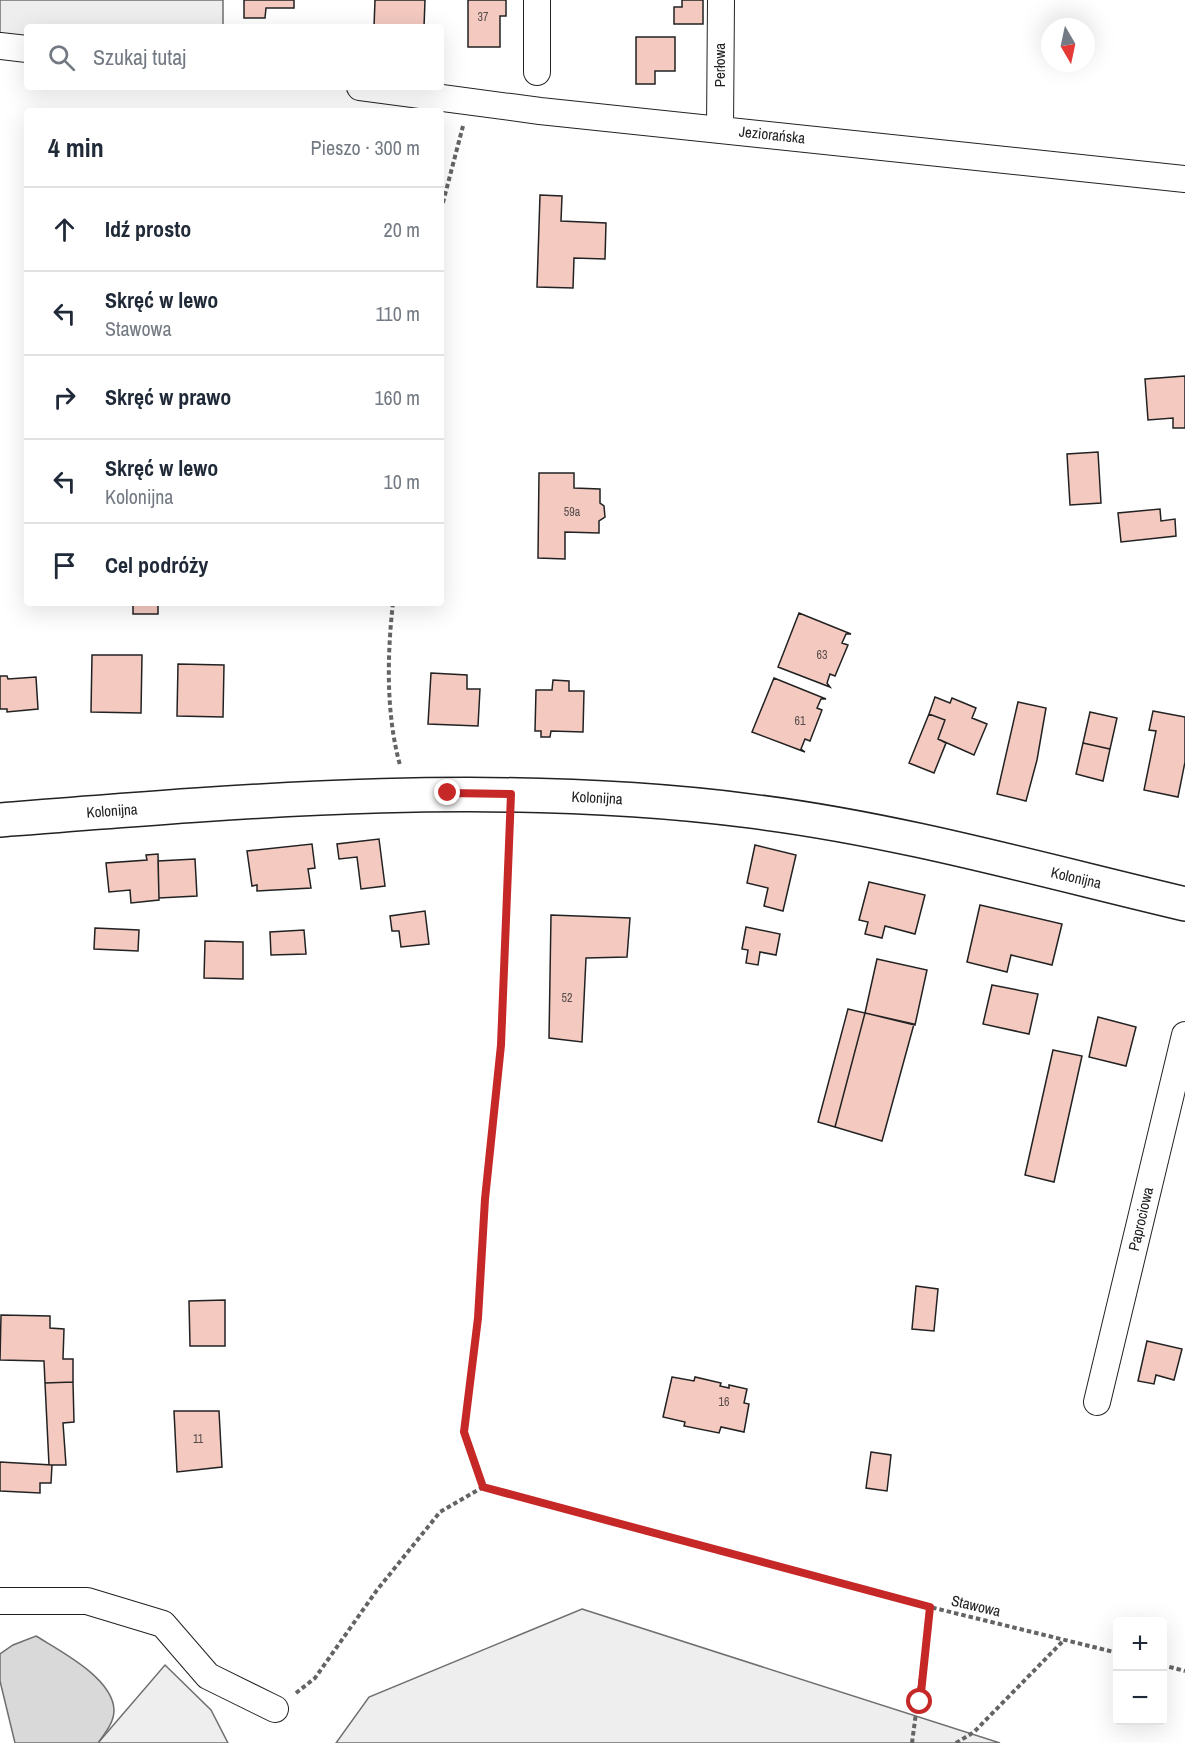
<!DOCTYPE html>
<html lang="pl">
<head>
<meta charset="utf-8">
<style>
  body { margin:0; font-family:"Archivo Narrow",sans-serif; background:#f2f2f3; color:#1f2937 }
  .controls { position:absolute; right:18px; bottom:18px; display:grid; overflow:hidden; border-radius:6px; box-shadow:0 6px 24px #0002 }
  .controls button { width:54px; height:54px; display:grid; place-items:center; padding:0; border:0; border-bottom:2px solid #e0e1e3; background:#fff; color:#1f2937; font:30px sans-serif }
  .compass { position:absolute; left:1041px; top:18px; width:54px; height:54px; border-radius:50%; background:#fff; box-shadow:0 6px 24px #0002; rotate:171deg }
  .stop { position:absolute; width:18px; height:18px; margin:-14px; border:4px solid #c62828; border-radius:50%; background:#fff }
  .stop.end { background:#c62828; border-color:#fff; box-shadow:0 2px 6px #0008 }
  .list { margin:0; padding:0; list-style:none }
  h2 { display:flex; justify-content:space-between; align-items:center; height:78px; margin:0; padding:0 24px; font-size:26px }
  h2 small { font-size:20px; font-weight:400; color:#747a83 }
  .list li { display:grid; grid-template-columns:39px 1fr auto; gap:18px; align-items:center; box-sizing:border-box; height:84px; padding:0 24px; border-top:2px solid #e0e1e3 }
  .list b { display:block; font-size:22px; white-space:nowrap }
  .list p { margin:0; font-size:20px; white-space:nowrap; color:#747a83 }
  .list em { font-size:20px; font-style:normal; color:#747a83 }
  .icon { flex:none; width:33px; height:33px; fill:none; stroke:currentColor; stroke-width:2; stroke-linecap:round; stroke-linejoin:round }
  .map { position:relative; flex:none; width:1185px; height:1743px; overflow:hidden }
  .search { position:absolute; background:#fff; box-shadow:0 6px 24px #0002; left:24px; top:24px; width:420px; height:66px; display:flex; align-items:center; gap:15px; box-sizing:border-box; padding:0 21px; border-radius:6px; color:#747a83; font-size:22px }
  .panel { position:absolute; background:#fff; box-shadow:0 6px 24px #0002; left:24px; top:108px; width:420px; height:498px; border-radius:6px }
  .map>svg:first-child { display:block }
  .green { fill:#eee; stroke:#6f6f6f; stroke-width:1.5 }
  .water { fill:#d9d9d9; stroke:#6f6f6f; stroke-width:1.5 }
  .building { fill:#f3c9c0; stroke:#222; stroke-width:1.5 }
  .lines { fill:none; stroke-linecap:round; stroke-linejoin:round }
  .minor-casing { stroke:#222; stroke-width:28 }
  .tertiary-casing { stroke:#222; stroke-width:36 }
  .path { stroke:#646464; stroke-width:4; stroke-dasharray:4.5 3; stroke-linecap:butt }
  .minor { stroke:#fff; stroke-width:26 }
  .tertiary { stroke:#fff; stroke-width:33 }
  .route { stroke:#c62828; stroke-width:8 }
  .labels { text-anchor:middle; stroke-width:4.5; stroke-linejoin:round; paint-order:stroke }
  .number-label { font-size:12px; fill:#564c4a }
  .street-label { font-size:15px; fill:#222; stroke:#fff }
</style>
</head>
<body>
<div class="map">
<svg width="1185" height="1743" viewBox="0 0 1185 1743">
  <rect width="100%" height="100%" fill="#fff"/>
  <!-- green -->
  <path class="green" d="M 0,0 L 223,0 L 223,27 L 27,27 L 27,37 L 0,34 Z
    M 582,1609 L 1000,1743 L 336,1743 L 369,1697 Z
    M 165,1665 L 211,1710 L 228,1743 L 98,1743 Z"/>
  <!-- water -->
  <path class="water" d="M 36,1636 C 60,1651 113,1678 114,1710 C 114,1723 105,1733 98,1743 L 15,1743 L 0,1681 L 0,1654 L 13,1645 Z"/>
  <!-- building -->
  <path class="building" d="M 244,0 L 294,0 L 294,8 L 266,8 L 265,18 L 244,18 Z
    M 375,0 L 425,0 L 424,27 L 374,27 Z
    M 468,0 L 506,0 L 506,16 L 500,16 L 500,47 L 468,47 Z
    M 682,0 L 703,0 L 703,24 L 674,24 L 674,7 L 682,7 Z
    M 636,37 L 675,37 L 675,71 L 655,71 L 655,84 L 636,84 Z
    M 540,195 L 562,196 L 561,221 L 606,223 L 605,259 L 574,258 L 573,288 L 537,287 Z
    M 1185,376 L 1185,428 L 1173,428 L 1173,418 L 1148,420 L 1145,379 Z
    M 1098,452 L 1101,503 L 1070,505 L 1067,454 Z
    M 539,473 L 574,473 L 574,488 L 600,489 L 600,503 L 604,506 L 605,517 L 599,521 L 599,533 L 565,532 L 565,559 L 538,558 Z
    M 1160,509 L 1161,521 L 1175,519 L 1176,536 L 1121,542 L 1118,513 Z
    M 133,603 L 158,603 L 158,614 L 133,614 Z
    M 799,613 L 851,634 L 846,634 L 842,643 L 848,645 L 835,676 L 830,674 L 827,683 L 830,687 L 778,667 Z
    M 92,655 L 142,655 L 141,713 L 91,712 Z
    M 178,664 L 224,665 L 223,717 L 177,716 Z
    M 431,673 L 467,675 L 467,689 L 480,689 L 478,726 L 428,724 Z
    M 0,676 L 7,676 L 8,679 L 36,677 L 38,709 L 7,712 L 7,709 L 0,709 Z
    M 774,678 L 826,699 L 821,699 L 817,708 L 822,710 L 810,741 L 805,739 L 801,749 L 805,752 L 752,732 Z
    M 553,680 L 569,681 L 569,691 L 584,691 L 583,732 L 551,731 L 550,737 L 541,737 L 541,731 L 535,731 L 536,690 L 552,690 Z
    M 935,697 L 950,703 L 952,698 L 976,708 L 972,718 L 987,724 L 974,755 L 938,739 L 945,720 L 929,714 Z
    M 1018,702 L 1046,708 L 1037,760 L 1026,801 L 997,794 Z
    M 1153,711 L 1185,717 L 1185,762 L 1178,797 L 1144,790 L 1156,731 L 1149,730 Z
    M 1090,712 L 1117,718 L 1110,749 L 1083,743 Z
    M 929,714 L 945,720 L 938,739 L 946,743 L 934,773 L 909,763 Z
    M 1083,743 L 1110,749 L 1103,781 L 1076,774 Z
    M 379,839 L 385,886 L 361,889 L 357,857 L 339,859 L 337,844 Z
    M 312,844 L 315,868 L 308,869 L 311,888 L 257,891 L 257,885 L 252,886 L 247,851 Z
    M 755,845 L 796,855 L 783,911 L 764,906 L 768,888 L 747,883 Z
    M 158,854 L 159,900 L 131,903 L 130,890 L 109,892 L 106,863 L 147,860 L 146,855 Z
    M 195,859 L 197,896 L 159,898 L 158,861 Z
    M 869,882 L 925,895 L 915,934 L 885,926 L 882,938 L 865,934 L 868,922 L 859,920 Z
    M 980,905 L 1062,924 L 1052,965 L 1011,955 L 1007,972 L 967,962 Z
    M 425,911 L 429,944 L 401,947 L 399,931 L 392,931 L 390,916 Z
    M 551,915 L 630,918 L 627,957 L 586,958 L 582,1042 L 549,1038 Z
    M 746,927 L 780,934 L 776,955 L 760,952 L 758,965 L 746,963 L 748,950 L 742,949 Z
    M 95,928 L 139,930 L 138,951 L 94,949 Z
    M 304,930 L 306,954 L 271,955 L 270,932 Z
    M 205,941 L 243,942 L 243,979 L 204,978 Z
    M 877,959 L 927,970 L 915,1025 L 865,1013 Z
    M 992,985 L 1038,994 L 1029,1034 L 983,1024 Z
    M 848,1009 L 865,1013 L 835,1127 L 818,1122 Z
    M 865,1013 L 914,1024 L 882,1141 L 835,1127 Z
    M 1098,1017 L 1136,1027 L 1126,1066 L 1089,1057 Z
    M 1053,1050 L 1082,1056 L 1054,1182 L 1025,1175 Z
    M 916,1286 L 938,1289 L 934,1331 L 912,1329 Z
    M 225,1300 L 225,1346 L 190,1346 L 189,1301 Z
    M 1,1315 L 50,1316 L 50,1328 L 64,1329 L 63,1359 L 73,1359 L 73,1382 L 45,1383 L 44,1361 L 0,1360 Z
    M 1147,1341 L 1182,1349 L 1174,1380 L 1156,1375 L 1154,1384 L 1138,1381 Z
    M 672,1377 L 694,1381 L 695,1377 L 721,1383 L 720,1386 L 729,1388 L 729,1385 L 747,1389 L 744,1403 L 749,1404 L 744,1432 L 721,1427 L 719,1433 L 684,1426 L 685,1422 L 663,1417 Z
    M 73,1382 L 74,1422 L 63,1423 L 66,1465 L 49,1465 L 45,1383 Z
    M 174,1411 L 219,1411 L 222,1467 L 177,1472 Z
    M 871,1452 L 891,1455 L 887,1491 L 866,1488 Z
    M 0,1462 L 52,1465 L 51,1483 L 40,1483 L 40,1493 L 0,1491 Z"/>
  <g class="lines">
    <defs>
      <path id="minor" d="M 537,0 L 537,72
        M 0,46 L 27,49
        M 360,87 L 540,111 L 1185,179
        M 720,129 L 721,0
        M 1097,1402 L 1185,1035
        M 0,1601 L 87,1601 L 163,1624 L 208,1676 L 275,1709"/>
      <path id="tertiary" d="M 0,820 C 250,800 500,779 750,811 C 897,829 1041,870 1185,904"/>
    </defs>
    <!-- minor casing -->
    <use href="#minor" class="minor-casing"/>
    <!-- tertiary casing -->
    <use href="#tertiary" class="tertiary-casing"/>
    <!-- path -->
    <path class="path" d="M 441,210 L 463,126
      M 393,603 C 387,655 386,715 400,765
      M 483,1487 L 464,1432 L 478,1318 L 485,1199 L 501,1045 L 510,824
      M 483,1487 L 930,1607 L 1118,1653
      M 1162,1665 L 1185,1671
      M 296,1693 L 315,1678 L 377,1590 L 440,1512 L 483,1487
      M 912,1743 L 930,1607
      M 956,1743 L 974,1732 L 1064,1640"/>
    <!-- minor -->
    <use href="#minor" class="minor"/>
    <!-- tertiary -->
    <use href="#tertiary" class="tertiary"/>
  </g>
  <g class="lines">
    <!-- route -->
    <path class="route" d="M 448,793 L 511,794 L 501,1045 L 485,1199 L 478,1318 L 464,1432 L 483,1487 L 930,1607 L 920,1702"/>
  </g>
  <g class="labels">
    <!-- number labels -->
    <g class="number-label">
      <text x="483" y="21">37</text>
      <text x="572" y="516">59a</text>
      <text x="822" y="659">63</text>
      <text x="800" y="725">61</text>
      <text x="567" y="1002">52</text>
      <text x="724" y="1406">16</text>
      <text x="198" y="1443">11</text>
    </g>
    <!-- street labels -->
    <g class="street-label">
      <text transform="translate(720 65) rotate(-90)" y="5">Perłowa</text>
      <text transform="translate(772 135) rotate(6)" y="5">Jeziorańska</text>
      <text transform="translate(597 798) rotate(3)" y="5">Kolonijna</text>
      <text transform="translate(112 811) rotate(-4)" y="5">Kolonijna</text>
      <text transform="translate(1076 878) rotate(13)" y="5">Kolonijna</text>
      <text transform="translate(1141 1219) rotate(-77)" y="5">Paprociowa</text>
      <text transform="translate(976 1606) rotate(13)" y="5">Stawowa</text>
    </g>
  </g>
</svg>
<div class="controls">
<button>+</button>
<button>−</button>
</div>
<svg class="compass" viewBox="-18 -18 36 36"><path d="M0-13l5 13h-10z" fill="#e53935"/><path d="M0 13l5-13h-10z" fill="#747a83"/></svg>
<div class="stop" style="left:920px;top:1702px"></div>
<div class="stop end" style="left:448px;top:793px"></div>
<div class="search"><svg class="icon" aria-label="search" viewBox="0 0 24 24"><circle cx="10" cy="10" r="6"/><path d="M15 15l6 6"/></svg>Szukaj tutaj</div>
<section class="panel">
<h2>4 min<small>Pieszo · 300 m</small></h2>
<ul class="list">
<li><svg class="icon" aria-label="ahead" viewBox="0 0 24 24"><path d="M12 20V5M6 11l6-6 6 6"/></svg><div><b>Idź prosto</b></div><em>20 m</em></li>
<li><svg class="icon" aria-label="left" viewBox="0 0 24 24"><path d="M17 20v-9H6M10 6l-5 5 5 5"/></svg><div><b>Skręć w lewo</b><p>Stawowa</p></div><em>110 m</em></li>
<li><svg class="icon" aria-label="right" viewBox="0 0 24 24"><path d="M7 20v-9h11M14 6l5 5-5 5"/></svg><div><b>Skręć w prawo</b></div><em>160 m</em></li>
<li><svg class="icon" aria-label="left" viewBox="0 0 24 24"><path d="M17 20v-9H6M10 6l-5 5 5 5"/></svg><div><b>Skręć w lewo</b><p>Kolonijna</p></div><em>10 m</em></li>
<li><svg class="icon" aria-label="arrive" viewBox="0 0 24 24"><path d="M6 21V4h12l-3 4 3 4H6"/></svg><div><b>Cel podróży</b></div></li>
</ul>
</section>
</div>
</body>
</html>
